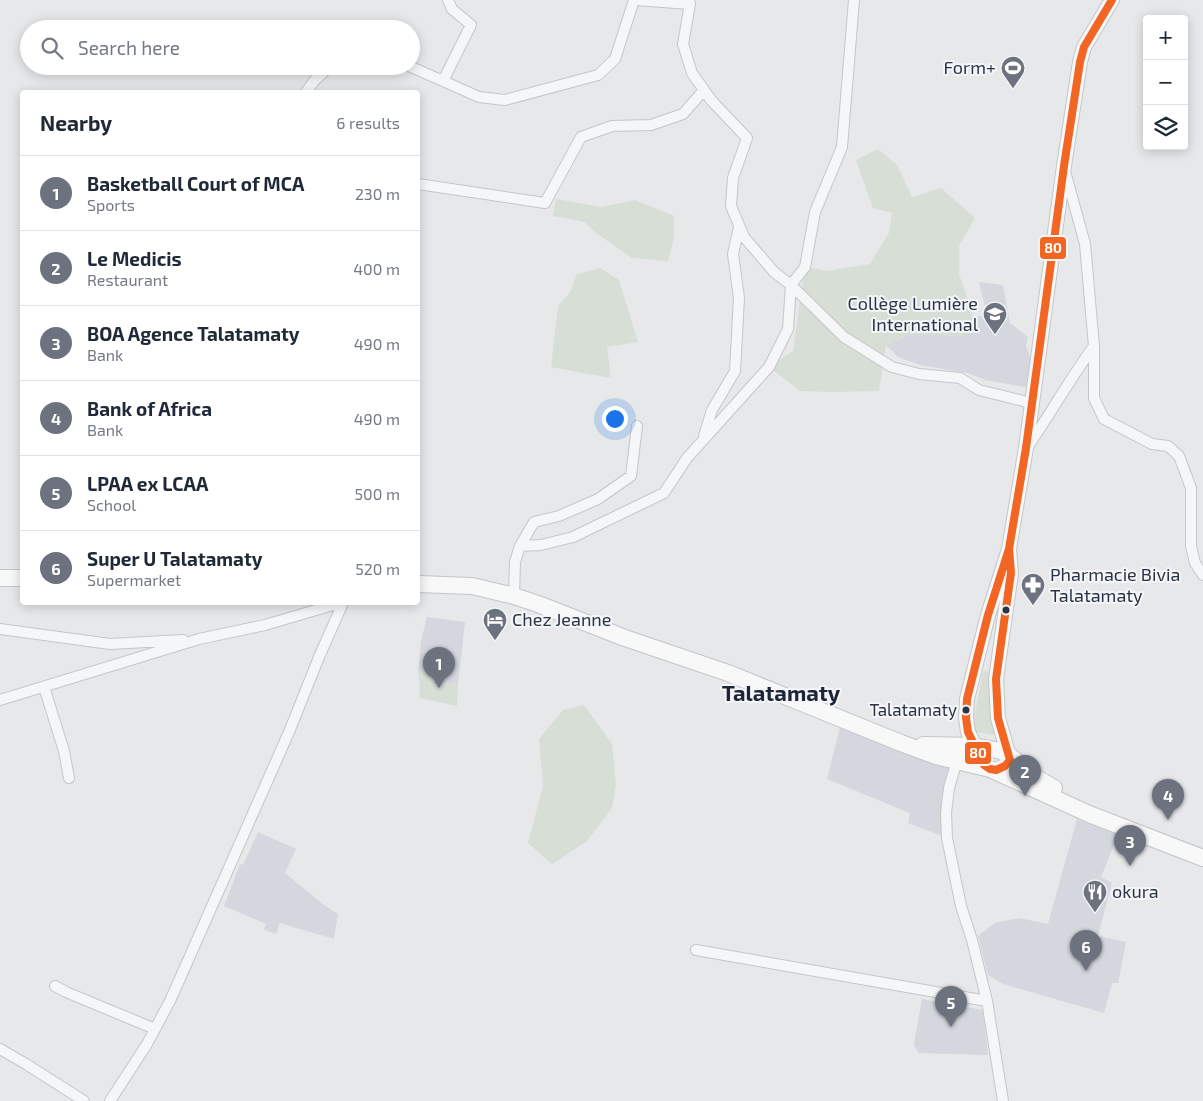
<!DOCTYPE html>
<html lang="en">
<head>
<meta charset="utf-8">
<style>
  body { margin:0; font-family:"Exo 2",sans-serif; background:#f6f6f7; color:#1f2937 }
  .controls { position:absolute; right:15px; top:15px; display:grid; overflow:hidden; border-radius:5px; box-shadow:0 2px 12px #0003 }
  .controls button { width:45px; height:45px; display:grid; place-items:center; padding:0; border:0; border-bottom:1px solid #e0e1e3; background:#fff; color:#1f2937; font:25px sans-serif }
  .you { position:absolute; left:614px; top:418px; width:18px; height:18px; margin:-12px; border:4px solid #fff; border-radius:50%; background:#1a73e8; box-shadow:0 0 0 8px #1a73e833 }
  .badge { display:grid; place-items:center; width:32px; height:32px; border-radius:50%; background:#6c737f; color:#fff; font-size:16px; font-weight:700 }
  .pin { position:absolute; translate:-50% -41px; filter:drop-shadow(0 1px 2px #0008) }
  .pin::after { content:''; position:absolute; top:26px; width:18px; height:15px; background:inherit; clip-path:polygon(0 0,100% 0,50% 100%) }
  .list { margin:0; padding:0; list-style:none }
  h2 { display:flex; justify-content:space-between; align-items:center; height:65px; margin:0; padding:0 20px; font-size:21px }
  h2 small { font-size:16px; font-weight:400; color:#747a83 }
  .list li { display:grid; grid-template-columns:32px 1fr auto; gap:15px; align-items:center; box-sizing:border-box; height:75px; padding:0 20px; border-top:1px solid #e0e1e3 }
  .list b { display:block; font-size:19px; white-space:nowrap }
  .list p { margin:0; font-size:16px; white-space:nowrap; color:#747a83 }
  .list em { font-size:16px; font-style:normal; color:#747a83 }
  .icon { flex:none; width:28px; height:28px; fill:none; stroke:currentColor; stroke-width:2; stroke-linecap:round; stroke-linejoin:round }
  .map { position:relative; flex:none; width:1203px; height:1101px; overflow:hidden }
  .search { position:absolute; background:#fff; box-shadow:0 2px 12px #0003; left:20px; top:20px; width:400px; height:55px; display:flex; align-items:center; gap:12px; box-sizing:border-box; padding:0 18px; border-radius:28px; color:#747a83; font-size:19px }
  .panel { position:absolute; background:#fff; box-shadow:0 2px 12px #0003; left:20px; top:90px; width:400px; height:515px; border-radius:5px }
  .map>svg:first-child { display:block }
  .built { fill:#d4d7dd }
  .green { fill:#d6ded6 }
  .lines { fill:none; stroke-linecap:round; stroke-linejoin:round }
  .minor-casing { stroke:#c4c6c8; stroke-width:12 }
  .secondary-casing { stroke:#c4c6c8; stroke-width:16 }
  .primary-casing { stroke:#c2c5c8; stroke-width:18 }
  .minor { stroke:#f5f6f7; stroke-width:10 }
  .secondary { stroke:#f8f8f8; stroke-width:14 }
  .primary { stroke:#f8f8f8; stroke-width:16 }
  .bus-1-casing { stroke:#f4f6f9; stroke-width:11 }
  .bus-1 { stroke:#f26522; stroke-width:8 }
  .bus-dot { fill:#2b3445; stroke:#f4f6f9; stroke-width:2 }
  .labels { text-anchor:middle; stroke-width:4; stroke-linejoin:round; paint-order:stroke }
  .bus-label { font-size:17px; fill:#2b3445; stroke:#f4f6f9; text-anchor:end }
  .poi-label { font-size:18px; fill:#2b3445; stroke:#f4f6f9; text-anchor:start }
  .district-label { font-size:22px; font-weight:bold; fill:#1d2536; stroke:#f4f6f9 }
  .line-badge { stroke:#f4f6f9; stroke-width:2 }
  .badge-label { font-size:14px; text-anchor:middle; font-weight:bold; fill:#fff }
</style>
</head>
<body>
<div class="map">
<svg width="1203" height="1101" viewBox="0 0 1203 1101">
  <rect width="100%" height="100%" fill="#e6e8ea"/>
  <!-- built -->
  <path class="built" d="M 979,282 L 1003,285 L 1010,323 L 1028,337 L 1026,346 L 1031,360 L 1031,388 L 985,380 L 968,373 L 920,365 L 898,357 L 886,345 L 912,334 L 964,336 L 967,318 L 987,315 Z
    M 427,617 L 465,622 L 458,684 L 438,682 L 438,674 L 418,671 L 421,641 Z
    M 842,719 L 957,762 L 947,838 L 908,823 L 910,813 L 827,779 Z
    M 1077,819 L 1118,835 L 1101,877 L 1112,883 L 1098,936 L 1126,942 L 1118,983 L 1112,983 L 1104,1013 L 1003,984 L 988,975 L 978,936 L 995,923 L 1019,918 L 1048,924 Z
    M 258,832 L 296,849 L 285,873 L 324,905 L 338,914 L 334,939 L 280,923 L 276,934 L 264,930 L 266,924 L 224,906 L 240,864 L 243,865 Z
    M 922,999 L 983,1010 L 988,1055 L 918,1053 L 914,1044 Z"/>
  <!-- green -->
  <path class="green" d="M 878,149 L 897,165 L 912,197 L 941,188 L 975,218 L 959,246 L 959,274 L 973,314 L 964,336 L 912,334 L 886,345 L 879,391 L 831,392 L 800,391 L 769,367 L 793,351 L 805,267 L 828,271 L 870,264 L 889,233 L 892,213 L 873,208 L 856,160 Z
    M 556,199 L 602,207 L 635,200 L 674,216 L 674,238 L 668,261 L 632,258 L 596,233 L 585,222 L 553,216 Z
    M 600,268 L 619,280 L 638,342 L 607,347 L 611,378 L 551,367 L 558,306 L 569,294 L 577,274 Z
    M 418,671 L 438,674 L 438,682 L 458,684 L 457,706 L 419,698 L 420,686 Z
    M 983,671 L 997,673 L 999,736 L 972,731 Z
    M 584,705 L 612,744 L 616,784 L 612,808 L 587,841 L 552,864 L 528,843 L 543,786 L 539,739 L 563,710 Z"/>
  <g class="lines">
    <defs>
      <path id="minor" d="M 635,0 L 690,4
        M 689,0 L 690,4 L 683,44 L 692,73 L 711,100 L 747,138 L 733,178 L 731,206 L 744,237 L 774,272 L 791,285 L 844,337 L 892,367 L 919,374 L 960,378 L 979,390 L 1032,403
        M 409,66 L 479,97 L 505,100 L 598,75 L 615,59 L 634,0
        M 443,81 L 471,25 L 452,9 L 448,0
        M 306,92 L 314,81 L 330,66
        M 418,184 L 545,203 L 581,137 L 612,126 L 651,125 L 683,114 L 704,90
        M 1094,346 L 1094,398 L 1104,419 L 1152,444 L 1168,446 L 1179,456 L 1191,488 L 1191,546 L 1195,563 L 1203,575
        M 704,436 L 712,410 L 735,371 L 739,298 L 733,254 L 739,227
        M 1027,448 C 1050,414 1070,379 1094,346 L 1085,244 L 1065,171
        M 520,546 L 534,522 L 559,516 L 598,499 L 631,476 L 637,426
        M 514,596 L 515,562 L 520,546 L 541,545 L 573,537 L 664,493 L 687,458 L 769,367 L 788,329 L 791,285 L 805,267 L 815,212 L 842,147 L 854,0
        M 0,629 L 110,644 L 183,640
        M 44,687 L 64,751 L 69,778
        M 0,700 L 199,639 L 265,625 L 343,602
        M 958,757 L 949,788 L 946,813 L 947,838 L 961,906 L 972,940 L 987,1001 L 1003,1101
        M 696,950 L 987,1001
        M 55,986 L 66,992 L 155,1029
        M 0,1049 L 26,1064 L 84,1101
        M 110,1101 L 147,1044 L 170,1001 L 289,732 L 319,657 L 343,603"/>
      <path id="secondary" d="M 1009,549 L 1011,573 L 996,679 L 998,718 L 1010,760 L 1005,766 L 996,770 L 990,769 L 984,765 L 968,732 L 966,718 L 967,699 L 988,615 L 1009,549 L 1026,448 L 1064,166 L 1080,62 L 1084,47 L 1112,0"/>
      <path id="primary" d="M 0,578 L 22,578
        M 418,584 L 472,586 L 514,596 L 538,604 L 625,638 L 728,673 L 901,743 L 936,756 L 990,769 L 1089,814 L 1203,858
        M 923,745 L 974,746 L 1001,751 L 1010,756 L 1035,777 L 1054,788"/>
    </defs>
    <!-- minor casing -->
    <use href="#minor" class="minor-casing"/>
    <!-- secondary casing -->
    <use href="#secondary" class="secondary-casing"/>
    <!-- primary casing -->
    <use href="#primary" class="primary-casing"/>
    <!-- minor -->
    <use href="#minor" class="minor"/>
    <!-- secondary -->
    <use href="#secondary" class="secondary"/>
    <!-- primary -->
    <use href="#primary" class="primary"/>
    <defs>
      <path id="bus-1" d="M 1009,549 L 1011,573 L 996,679 L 998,718 L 1010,760 L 1005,766 L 996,770 L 990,769 L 984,765 L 968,732 L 966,718 L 967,699 L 988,615 L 1009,549 L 1026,448 L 1064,166 L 1080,62 L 1084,47 L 1112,0"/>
    </defs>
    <!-- bus-1 casing -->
    <use href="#bus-1" class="bus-1-casing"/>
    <!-- bus-1 -->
    <use href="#bus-1" class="bus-1"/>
  </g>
  <!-- icons -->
  <defs>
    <symbol id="stadium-pin" viewBox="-11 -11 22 30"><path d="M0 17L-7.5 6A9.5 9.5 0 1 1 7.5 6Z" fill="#6c737f" stroke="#f4f6f9"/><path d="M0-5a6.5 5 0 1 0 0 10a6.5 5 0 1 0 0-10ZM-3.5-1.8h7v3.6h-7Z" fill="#fff"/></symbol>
    <symbol id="school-pin" viewBox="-11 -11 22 30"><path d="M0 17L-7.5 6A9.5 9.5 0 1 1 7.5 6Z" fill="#6c737f" stroke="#f4f6f9"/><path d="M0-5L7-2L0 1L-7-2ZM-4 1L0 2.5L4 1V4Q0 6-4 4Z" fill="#fff"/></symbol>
    <symbol id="pharmacy-pin" viewBox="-11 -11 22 30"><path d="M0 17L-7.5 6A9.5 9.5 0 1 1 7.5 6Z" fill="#6c737f" stroke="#f4f6f9"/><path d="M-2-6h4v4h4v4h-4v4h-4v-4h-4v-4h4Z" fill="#fff"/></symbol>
    <symbol id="hotel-pin" viewBox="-11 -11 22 30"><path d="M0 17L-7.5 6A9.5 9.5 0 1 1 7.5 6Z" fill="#6c737f" stroke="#f4f6f9"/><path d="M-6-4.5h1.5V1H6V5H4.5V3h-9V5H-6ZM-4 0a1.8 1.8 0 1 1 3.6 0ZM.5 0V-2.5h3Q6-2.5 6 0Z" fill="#fff"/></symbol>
    <symbol id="restaurant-pin" viewBox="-11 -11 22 30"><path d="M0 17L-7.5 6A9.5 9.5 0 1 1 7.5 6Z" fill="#6c737f" stroke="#f4f6f9"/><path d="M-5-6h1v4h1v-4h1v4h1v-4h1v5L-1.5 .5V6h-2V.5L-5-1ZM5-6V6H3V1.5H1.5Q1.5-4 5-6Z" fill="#fff"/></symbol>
  </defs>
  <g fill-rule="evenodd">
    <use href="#stadium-pin" x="999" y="54" width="28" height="38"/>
    <use href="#school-pin" x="981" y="300" width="28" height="38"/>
    <use href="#pharmacy-pin" x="1019" y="571" width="28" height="38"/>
    <use href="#hotel-pin" x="481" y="606" width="28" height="38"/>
    <use href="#restaurant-pin" x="1081" y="878" width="28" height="38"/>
  </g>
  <!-- markers -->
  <g class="bus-dot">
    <circle cx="1006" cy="610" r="4.5"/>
    <circle cx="966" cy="710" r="4.5"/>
  </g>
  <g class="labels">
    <!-- bus labels -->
    <g class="bus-label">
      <text x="957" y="716">Talatamaty</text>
    </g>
    <!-- poi labels -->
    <g class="poi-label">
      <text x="996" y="74" text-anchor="end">Form+</text>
      <text x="978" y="310" text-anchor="end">Collège Lumière<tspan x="978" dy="21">International</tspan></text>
      <text x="1050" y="581">Pharmacie Bivia<tspan x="1050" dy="21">Talatamaty</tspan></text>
      <text x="512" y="626">Chez Jeanne</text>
      <text x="1112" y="898">okura</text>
    </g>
    <!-- district labels -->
    <g class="district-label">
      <text x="781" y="701">Talatamaty</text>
    </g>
  </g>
  <g class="line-badge">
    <rect x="1039" y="236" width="28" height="24" rx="5" fill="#f26522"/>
    <rect x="964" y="741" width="28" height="24" rx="5" fill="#f26522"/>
  </g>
  <g class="badge-label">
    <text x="1053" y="253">80</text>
    <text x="978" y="758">80</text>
  </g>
</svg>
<div class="controls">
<button>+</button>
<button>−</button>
<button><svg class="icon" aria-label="layers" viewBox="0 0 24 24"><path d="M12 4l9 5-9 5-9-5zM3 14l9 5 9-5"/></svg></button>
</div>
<div class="you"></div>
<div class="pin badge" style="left:439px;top:688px">1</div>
<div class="pin badge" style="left:1025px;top:796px">2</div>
<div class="pin badge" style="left:1130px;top:866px">3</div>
<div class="pin badge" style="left:1168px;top:820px">4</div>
<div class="pin badge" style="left:951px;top:1027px">5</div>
<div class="pin badge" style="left:1086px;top:971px">6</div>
<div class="search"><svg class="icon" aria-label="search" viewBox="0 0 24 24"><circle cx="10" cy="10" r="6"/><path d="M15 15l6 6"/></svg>Search here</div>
<section class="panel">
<h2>Nearby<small>6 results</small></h2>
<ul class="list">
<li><span class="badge">1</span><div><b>Basketball Court of MCA</b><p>Sports</p></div><em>230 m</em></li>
<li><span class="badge">2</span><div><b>Le Medicis</b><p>Restaurant</p></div><em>400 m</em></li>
<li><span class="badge">3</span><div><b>BOA Agence Talatamaty</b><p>Bank</p></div><em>490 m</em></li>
<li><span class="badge">4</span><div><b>Bank of Africa</b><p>Bank</p></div><em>490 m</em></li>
<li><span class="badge">5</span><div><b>LPAA ex LCAA</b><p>School</p></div><em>500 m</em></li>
<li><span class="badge">6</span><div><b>Super U Talatamaty</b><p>Supermarket</p></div><em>520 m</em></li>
</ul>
</section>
</div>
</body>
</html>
